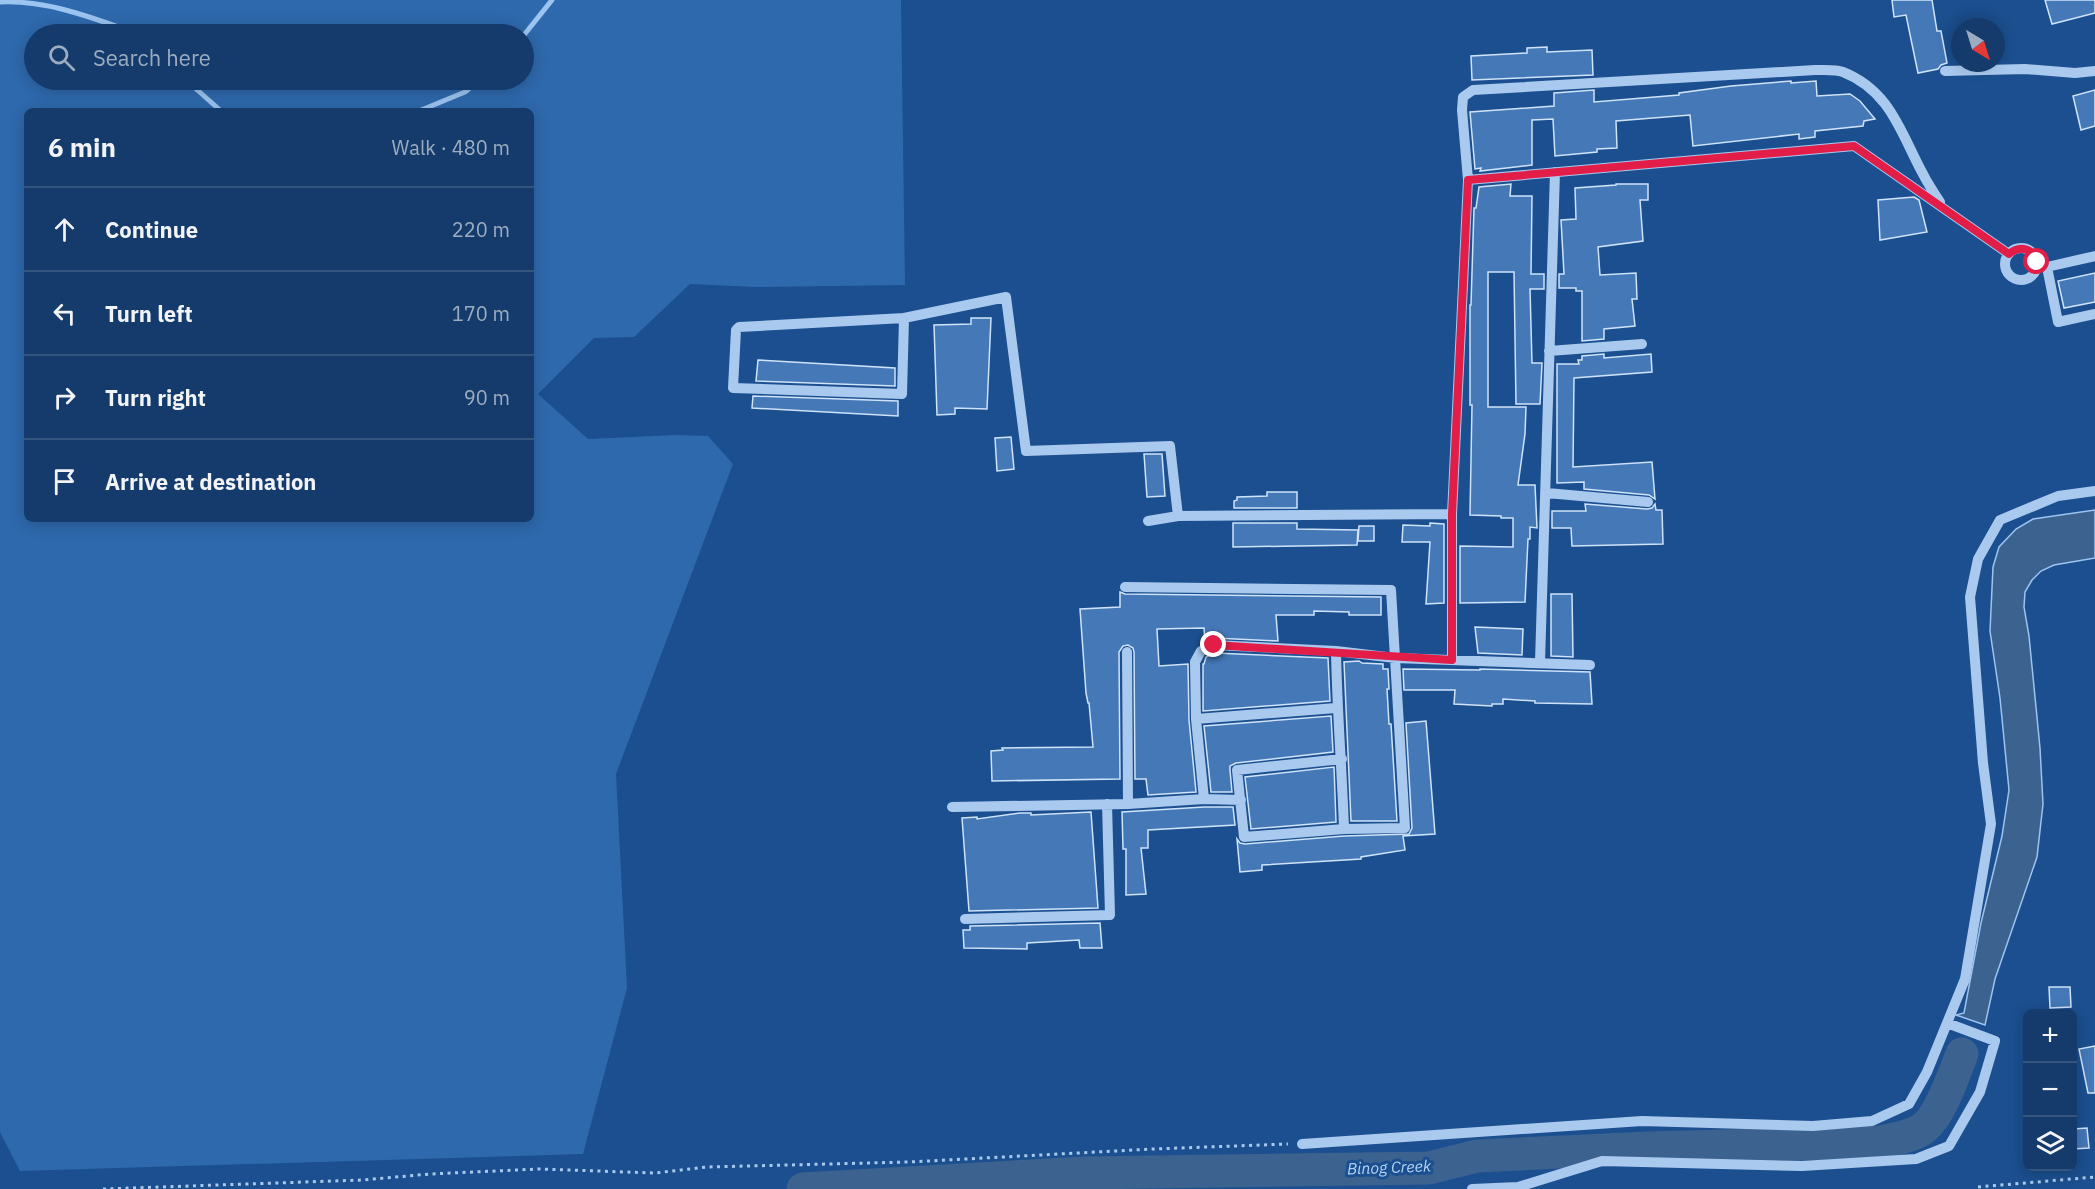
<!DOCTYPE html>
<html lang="en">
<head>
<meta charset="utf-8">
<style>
  body { margin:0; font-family:"IBM Plex Sans",sans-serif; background:#1d4271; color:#f1f3f6 }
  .controls { position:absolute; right:18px; bottom:18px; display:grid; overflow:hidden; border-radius:9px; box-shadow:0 3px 15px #0003 }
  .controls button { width:54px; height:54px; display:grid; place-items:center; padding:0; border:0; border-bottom:2px solid #33557e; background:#143b6b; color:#f1f3f6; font:30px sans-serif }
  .compass { position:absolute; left:1951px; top:18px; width:54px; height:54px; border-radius:50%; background:#143b6b; box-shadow:0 3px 15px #0003; rotate:142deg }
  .stop { position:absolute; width:18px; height:18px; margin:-14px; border:4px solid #e11d48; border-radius:50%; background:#fff }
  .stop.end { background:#e11d48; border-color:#fff; box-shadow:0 2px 6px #0008 }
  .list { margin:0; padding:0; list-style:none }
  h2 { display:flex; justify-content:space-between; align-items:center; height:78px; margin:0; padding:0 24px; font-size:26px }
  h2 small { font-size:20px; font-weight:400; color:#9dadc1 }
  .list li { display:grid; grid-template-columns:39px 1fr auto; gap:18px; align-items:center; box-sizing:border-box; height:84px; padding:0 24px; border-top:2px solid #33557e }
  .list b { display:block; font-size:22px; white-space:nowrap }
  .list em { font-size:20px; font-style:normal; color:#9dadc1 }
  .icon { flex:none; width:33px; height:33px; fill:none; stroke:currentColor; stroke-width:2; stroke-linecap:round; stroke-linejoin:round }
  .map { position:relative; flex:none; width:2095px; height:1189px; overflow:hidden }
  .search { position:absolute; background:#143b6b; box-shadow:0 3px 15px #0003; left:24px; top:24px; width:510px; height:66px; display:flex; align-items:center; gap:15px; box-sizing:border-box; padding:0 21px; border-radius:33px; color:#9dadc1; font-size:22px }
  .panel { position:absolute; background:#143b6b; box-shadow:0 3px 15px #0003; left:24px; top:108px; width:510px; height:414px; border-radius:9px }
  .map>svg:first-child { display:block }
  .green { fill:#2e69ad; fill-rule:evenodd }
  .water { fill:#3c6290; stroke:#9cc4f0; stroke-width:1.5 }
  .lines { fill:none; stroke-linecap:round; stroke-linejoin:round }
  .stream { stroke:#9cc4f0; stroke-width:5 }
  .river { stroke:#3c6290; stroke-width:33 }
  .building { fill:#4478b7; stroke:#cfe3fa; stroke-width:1.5 }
  .path { stroke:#a9c9ee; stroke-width:3; stroke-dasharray:3 4.5; stroke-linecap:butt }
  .minor { stroke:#a9c9ee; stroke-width:10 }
  .route { stroke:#e11d48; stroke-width:8 }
  .labels { text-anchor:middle; stroke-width:6; stroke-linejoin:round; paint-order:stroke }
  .water-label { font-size:16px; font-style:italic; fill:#b5d3f5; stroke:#1b4f8f }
</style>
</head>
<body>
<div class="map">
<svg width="2095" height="1189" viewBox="0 0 2095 1189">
  <rect width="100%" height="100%" fill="#1b4f8f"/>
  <!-- green -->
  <path class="green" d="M 2,0 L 901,0 L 905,285 L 756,287 L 690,284 L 634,337 L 594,338 L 538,394 L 588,439 L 676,435 L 708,436 L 733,464 L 616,774 L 627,988 L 583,1154 L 20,1171 L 0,1132 L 0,2 ZM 524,34 L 524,80 L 34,80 L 34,34 ZM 27,111 L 531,111 L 531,519 L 27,519 Z"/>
  <!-- water -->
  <path class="water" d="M 2095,510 L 2095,558 L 2054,565 L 2041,571 L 2032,580 L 2025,592 L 2024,607 L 2029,636 L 2040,748 L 2043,804 L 2037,857 L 1995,979 L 1985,1025 L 1956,1015 L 1964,1013 L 1981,923 L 2002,836 L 2009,790 L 2000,698 L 1990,631 L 1993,567 L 1999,547 L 2016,529 L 2033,519 Z"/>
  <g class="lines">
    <!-- stream -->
    <path class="stream" d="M 0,2 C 43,0 85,15 124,29 L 132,34
      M 524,35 L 552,0
      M 186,80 L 221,111
      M 419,111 L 465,92 L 479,80"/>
    <!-- river -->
    <path class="river" d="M 803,1189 L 1084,1173 L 1429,1168 L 1477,1156 L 1648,1148 L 1880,1142 C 1894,1139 1913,1137 1925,1127 C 1941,1114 1954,1074 1962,1054"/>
  </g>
  <!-- building -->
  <path class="building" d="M 1892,0 L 1932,0 L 1937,31 L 1941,31 L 1947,63 L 1941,65 L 1938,69 L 1918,73 L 1906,15 L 1894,17 Z
    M 2045,0 L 2095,0 L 2095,13 L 2052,24 Z
    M 1547,47 L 1547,52 L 1592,50 L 1593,75 L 1472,80 L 1471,56 L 1527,53 L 1527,48 Z
    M 1791,81 L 1791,83 L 1816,81 L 1817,96 L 1850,94 L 1860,101 L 1875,119 L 1864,121 L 1863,126 L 1815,131 L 1815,137 L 1799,139 L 1799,134 L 1693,146 L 1690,115 L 1616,121 L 1617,148 L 1597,149 L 1597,152 L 1555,156 L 1553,119 L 1532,120 L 1532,165 L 1480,171 L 1481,168 L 1475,169 L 1470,112 L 1554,106 L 1554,93 L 1594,90 L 1594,102 L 1679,95 L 1679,93 L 1731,86 Z
    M 2095,90 L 2095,126 L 2081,130 L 2073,96 Z
    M 1511,184 L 1510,196 L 1532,196 L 1531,274 L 1544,274 L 1544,289 L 1530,289 L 1532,363 L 1542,363 L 1540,404 L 1516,404 L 1514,272 L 1488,272 L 1488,407 L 1526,407 L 1525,434 L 1518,485 L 1535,485 L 1537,528 L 1530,527 L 1530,539 L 1528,539 L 1525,602 L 1460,603 L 1460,546 L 1513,547 L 1513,518 L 1501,518 L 1501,516 L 1470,515 L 1472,405 L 1470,405 L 1470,305 L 1471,305 L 1474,208 L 1476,208 L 1479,187 Z
    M 1616,184 L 1648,184 L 1648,200 L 1640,200 L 1643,241 L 1598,247 L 1600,275 L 1636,273 L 1637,299 L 1632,299 L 1635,326 L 1604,329 L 1604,339 L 1582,341 L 1582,291 L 1576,291 L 1576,288 L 1559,288 L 1559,274 L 1564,274 L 1561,220 L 1576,219 L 1575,188 L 1616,185 Z
    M 1914,197 L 1919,200 L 1927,232 L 1880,240 L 1878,200 Z
    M 2095,273 L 2095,302 L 2064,308 L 2058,281 Z
    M 971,318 L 991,318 L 987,409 L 955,408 L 955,414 L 937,415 L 934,325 L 971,324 Z
    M 1604,354 L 1604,358 L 1651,354 L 1652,372 L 1574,378 L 1573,467 L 1652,462 L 1655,499 L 1649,495 L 1584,489 L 1584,482 L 1557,483 L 1557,364 L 1579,364 L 1578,360 L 1582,360 L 1582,356 Z
    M 758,360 L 895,368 L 895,386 L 756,381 Z
    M 753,396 L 898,401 L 898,416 L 752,408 Z
    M 1011,437 L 1014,469 L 997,471 L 995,438 Z
    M 1144,454 L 1162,454 L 1165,496 L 1147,497 Z
    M 1267,492 L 1297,492 L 1297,508 L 1234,508 L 1234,501 L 1237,500 L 1237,497 L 1267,496 Z
    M 1585,504 L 1647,509 L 1652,508 L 1655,504 L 1656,510 L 1662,510 L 1663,544 L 1572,546 L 1571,528 L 1552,528 L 1552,511 L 1586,511 Z
    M 1233,523 L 1297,523 L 1297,529 L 1358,530 L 1357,545 L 1233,547 Z
    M 1430,523 L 1444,524 L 1444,603 L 1426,604 L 1430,542 L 1402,542 L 1403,525 L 1430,526 Z
    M 1359,526 L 1374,526 L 1374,541 L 1358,541 Z
    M 1120,592 L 1125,594 L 1381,597 L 1381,615 L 1349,615 L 1349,612 L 1314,611 L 1314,615 L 1276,615 L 1278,641 L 1214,638 L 1205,641 L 1204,628 L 1157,629 L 1159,666 L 1188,664 L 1189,720 L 1196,792 L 1148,795 L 1146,779 L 1135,779 L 1134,652 L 1133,648 L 1128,645 L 1123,646 L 1119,652 L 1120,779 L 992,781 L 991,751 L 1003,750 L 1002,748 L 1093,747 L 1089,703 L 1088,703 L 1086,693 L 1080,609 L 1120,607 Z
    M 1551,594 L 1572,594 L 1573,657 L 1551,656 Z
    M 1475,627 L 1523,629 L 1522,655 L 1478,653 Z
    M 1215,653 L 1328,658 L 1330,701 L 1203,711 L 1203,664 L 1204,664 L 1206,657 Z
    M 1359,661 L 1362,663 L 1383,664 L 1383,669 L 1388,669 L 1389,689 L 1387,689 L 1389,724 L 1391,724 L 1397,821 L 1351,821 L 1344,662 Z
    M 1403,669 L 1480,670 L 1480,669 L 1590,672 L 1592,704 L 1535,703 L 1535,701 L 1503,699 L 1503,704 L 1492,704 L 1492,706 L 1454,704 L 1455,690 L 1404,690 Z
    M 1331,716 L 1333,752 L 1236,763 L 1230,766 L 1230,770 L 1232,792 L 1211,792 L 1204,726 Z
    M 1426,721 L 1435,834 L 1403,836 L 1405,850 L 1361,857 L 1361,859 L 1262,865 L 1262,870 L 1240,872 L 1237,839 L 1240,843 L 1245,844 L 1344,836 L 1409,834 L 1412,828 L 1406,723 Z
    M 1334,767 L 1336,822 L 1251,829 L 1245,777 Z
    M 1204,807 L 1233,807 L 1235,825 L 1148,830 L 1148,848 L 1141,848 L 1146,894 L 1126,895 L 1126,849 L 1123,849 L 1122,812 Z
    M 1091,812 L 1098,908 L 969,911 L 962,818 L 977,817 L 977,819 L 1020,813 L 1031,813 L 1031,815 Z
    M 1100,923 L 1102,948 L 1080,948 L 1079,940 L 1027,943 L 1027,949 L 964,948 L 963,930 L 970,930 L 970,926 Z
    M 2049,987 L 2070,987 L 2071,1007 L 2050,1008 Z
    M 2095,1046 L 2095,1093 L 2088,1093 L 2079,1049 Z
    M 2087,1128 L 2089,1148 L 2073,1149 L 2073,1129 Z"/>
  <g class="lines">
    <!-- path -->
    <path class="path" d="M 1978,1187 L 2095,1177
      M 103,1189 L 362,1180 L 430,1174 L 539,1169 L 655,1173 L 707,1167 L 909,1162 L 1153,1149 L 1288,1144"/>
    <!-- minor -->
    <path class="minor" d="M 1945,71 L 2025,69 L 2075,73 L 2095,71
      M 1468,180 L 1462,110 L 1463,97 L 1473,90 L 1815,70 C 1824,70 1835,69 1843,72 C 1891,91 1901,134 1923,174 C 1928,184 1934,193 1940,202
      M2005 264a16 16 0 1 1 32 0a16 16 0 1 1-32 0Z
      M 2043,265 L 2047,267 L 2095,256
      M 2047,267 L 2058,322 L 2095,314
      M 904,318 L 739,327 L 736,330 L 733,388 L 902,394 L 904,318 L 1006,297 L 1026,451 L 1170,446 L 1178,516
      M 1549,351 L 1642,344
      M 1547,493 L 1648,502
      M 1148,521 L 1178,516 L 1452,514
      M 1125,587 L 1391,590 L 1405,828 L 1344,829 L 1244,837 L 1237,770 L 1342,759
      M 1336,651 C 1337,711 1342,770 1344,829
      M 1127,652 L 1128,804
      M 1452,660 L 1452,514 L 1468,180 L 1854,146 L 2009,254
      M 1540,662 L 1555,172
      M 1196,719 L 1336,708
      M 1204,799 L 1196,719 L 1195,662 L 1201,651 L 1214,645 L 1336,651 L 1395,658 L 1590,665
      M 952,807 L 1128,804 L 1204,799 L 1241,800
      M 965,919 L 1110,915 L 1107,804
      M 1302,1144 L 1642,1121 L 1813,1126 L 1872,1121 L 1909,1104 L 1927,1072 L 1965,979 L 1991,824 L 1983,763 L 1970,597 L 1978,559 L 2000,520 L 2058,496 L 2095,491
      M 1472,1189 L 1518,1187 L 1602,1161 L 1802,1166 L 1916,1159 L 1949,1146 L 1980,1092 L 1995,1041 L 1947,1023"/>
  </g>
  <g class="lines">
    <!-- route -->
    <path class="route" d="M 1214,645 L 1452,660 L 1452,514 L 1468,180 L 1854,146 L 2009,254 C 2020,245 2033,248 2037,262"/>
  </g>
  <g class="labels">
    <!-- water labels -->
    <g class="water-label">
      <text transform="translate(1389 1167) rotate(-2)" y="6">Binog Creek</text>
    </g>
  </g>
</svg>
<div class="controls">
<button>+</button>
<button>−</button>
<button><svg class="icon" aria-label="layers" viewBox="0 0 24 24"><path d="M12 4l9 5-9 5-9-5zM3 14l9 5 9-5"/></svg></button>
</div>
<svg class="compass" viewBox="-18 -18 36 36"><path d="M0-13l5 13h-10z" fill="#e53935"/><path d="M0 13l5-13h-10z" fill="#9dadc1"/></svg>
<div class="stop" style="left:2037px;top:262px"></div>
<div class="stop end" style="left:1214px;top:645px"></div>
<div class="search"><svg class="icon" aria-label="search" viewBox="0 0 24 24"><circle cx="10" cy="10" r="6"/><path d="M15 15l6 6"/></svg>Search here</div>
<section class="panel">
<h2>6 min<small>Walk · 480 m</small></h2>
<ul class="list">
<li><svg class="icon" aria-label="ahead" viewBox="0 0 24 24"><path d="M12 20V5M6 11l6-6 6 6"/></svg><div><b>Continue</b></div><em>220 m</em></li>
<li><svg class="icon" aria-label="left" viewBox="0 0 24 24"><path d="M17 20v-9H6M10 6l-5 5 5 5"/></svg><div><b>Turn left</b></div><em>170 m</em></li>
<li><svg class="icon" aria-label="right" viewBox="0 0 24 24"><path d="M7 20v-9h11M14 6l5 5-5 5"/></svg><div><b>Turn right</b></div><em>90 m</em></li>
<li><svg class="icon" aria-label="arrive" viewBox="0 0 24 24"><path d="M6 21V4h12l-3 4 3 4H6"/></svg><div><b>Arrive at destination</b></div></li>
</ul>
</section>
</div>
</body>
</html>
